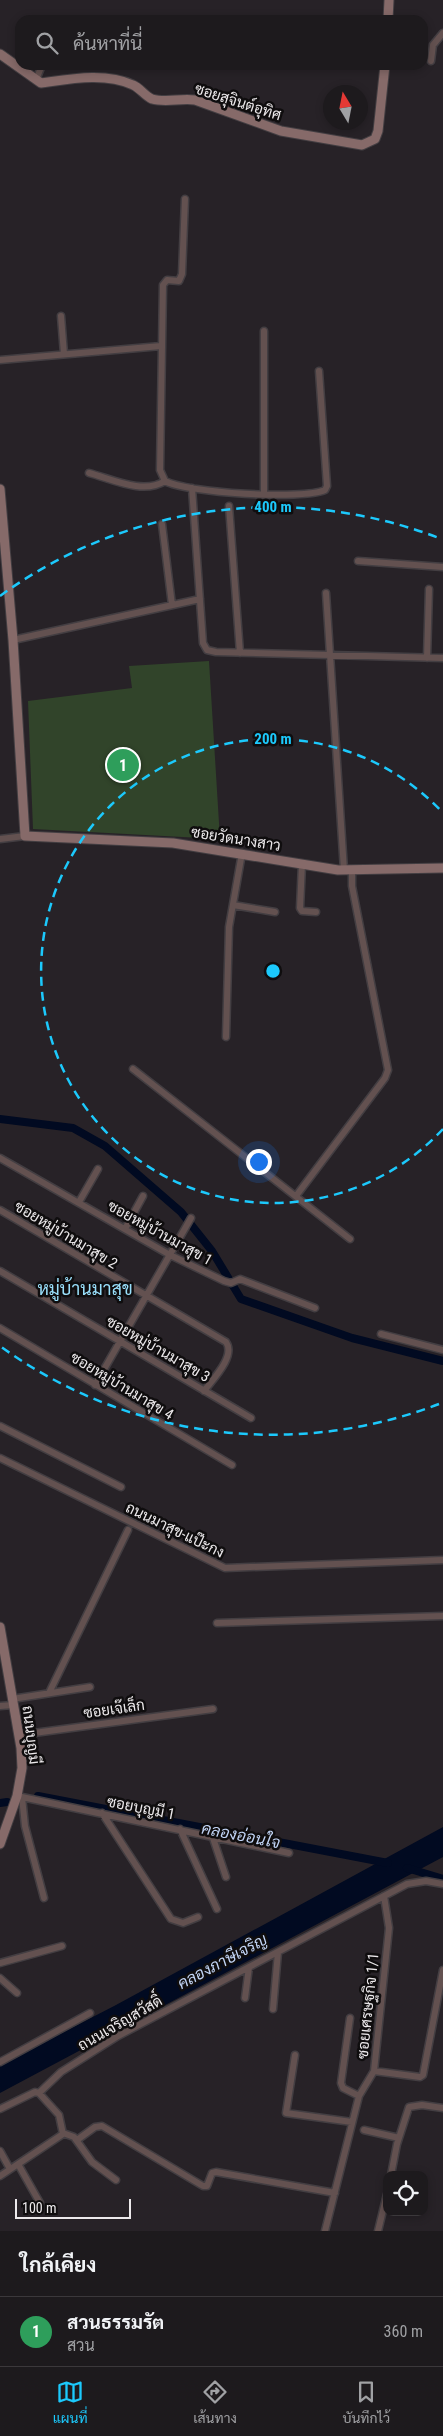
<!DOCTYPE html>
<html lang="th">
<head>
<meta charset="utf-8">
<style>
  body { margin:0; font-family:"Roboto Condensed",Sarabun,sans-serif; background:#252326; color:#f1f3f6 }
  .controls { position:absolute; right:15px; bottom:15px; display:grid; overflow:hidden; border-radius:10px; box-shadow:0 2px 8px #0003 }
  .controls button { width:45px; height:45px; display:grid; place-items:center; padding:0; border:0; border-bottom:1px solid #3b383b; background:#1d1a1d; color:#f1f3f6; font:25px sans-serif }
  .compass { position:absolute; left:323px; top:85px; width:45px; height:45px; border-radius:50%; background:#1d1a1d; box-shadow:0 2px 8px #0003; rotate:350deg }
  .scale { position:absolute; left:15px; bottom:12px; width:116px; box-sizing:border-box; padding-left:5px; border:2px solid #ece9eb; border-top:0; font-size:14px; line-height:18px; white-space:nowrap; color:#ece9eb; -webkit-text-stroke:4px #0f0d0e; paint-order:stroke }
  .you { position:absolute; left:258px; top:1161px; width:18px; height:18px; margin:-12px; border:4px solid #fff; border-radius:50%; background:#1a73e8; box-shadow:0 0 0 8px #1a73e833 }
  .badge { display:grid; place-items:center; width:32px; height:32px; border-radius:50%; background:#1cc9fc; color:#fff; font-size:16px; font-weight:700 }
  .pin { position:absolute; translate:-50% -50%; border:2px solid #fff; box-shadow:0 1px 5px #0006 }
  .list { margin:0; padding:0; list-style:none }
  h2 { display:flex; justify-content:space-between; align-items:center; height:65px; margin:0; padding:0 20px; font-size:21px }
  h2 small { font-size:16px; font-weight:400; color:#a0a1a4 }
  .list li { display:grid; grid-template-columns:32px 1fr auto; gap:15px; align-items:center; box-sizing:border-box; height:70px; padding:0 20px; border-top:1px solid #3b383b }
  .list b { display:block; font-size:19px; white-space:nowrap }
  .list p { margin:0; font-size:16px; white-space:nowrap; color:#a0a1a4 }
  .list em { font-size:16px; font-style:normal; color:#a0a1a4 }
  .icon { flex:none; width:28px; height:28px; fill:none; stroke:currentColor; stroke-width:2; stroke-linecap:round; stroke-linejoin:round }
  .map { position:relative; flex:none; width:443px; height:2231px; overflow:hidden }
  .search { position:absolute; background:#1d1a1d; box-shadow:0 2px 8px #0003; left:15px; right:15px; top:15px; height:55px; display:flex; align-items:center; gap:12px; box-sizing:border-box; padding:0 18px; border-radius:15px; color:#a0a1a4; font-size:19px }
  .sheet { height:135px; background:#1d1a1d }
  nav { display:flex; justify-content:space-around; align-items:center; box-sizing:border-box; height:70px; border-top:1px solid #3b383b; background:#1d1a1d; font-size:14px; color:#a0a1a4 }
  nav a { display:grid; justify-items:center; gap:2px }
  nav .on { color:#1cc9fc }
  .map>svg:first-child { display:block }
  .green { fill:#31442a }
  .water { fill:#010a21 }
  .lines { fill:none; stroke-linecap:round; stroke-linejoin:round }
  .canal { stroke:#010a21; stroke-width:8 }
  .street-casing { stroke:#433e42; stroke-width:9 }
  .secondary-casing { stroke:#433e42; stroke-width:11 }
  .street { stroke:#635150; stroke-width:6 }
  .secondary { stroke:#866a69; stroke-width:9 }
  .ring { fill:none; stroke:#1cc9fc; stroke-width:2.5; stroke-dasharray:9 6 }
  .labels { text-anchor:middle; stroke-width:5; stroke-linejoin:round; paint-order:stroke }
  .street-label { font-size:15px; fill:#ece9eb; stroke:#0f0d0e }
  .water-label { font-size:16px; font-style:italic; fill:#c2d5f6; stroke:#0f0d0e }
  .quarter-label { font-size:18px; fill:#99dffb; stroke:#0f0d0e }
  .centre { fill:#1cc9fc; stroke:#0f0d0e; stroke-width:2.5 }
  .ring-label { font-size:15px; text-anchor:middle; font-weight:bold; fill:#1cc9fc; stroke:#0f0d0e; stroke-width:5; stroke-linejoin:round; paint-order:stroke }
</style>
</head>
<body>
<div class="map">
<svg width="443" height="2231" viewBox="0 0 443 2231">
  <rect width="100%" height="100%" fill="#272227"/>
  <!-- green -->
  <path class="green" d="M 209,661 L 220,839 L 33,829 L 28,701 L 132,688 L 129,666 Z"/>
  <!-- water -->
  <path class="water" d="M 443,1827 L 443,1857 L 0,2093 L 0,2065 L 116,2005 Z"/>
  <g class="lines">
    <!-- canal -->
    <path class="canal" d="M 0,1119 L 73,1128 L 105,1146 L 181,1212 L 212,1251 L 241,1299 L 352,1338 L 443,1361
      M 38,1796 L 388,1863
      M 0,1803 L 7,1802
      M 407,1868 L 443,1879"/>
    <defs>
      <path id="street" d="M 431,61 L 433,45 L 443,33
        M 36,80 L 42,65
        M 185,199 L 182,274 L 179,281 L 167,280 L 163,285 L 160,470 L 165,481 C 187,493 303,500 325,490 L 327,486 L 319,371
        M 61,316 L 64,354
        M 264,331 L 264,494
        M 0,360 L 161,346
        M 89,473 C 112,479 143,495 165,481
        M 192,488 L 203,643 L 207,650 L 216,652 L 443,658
        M 229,506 L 240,653
        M 162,524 L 172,605
        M 358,561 L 443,567
        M 326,593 L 344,870
        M 13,640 L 200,599
        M 427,658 L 429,589
        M 0,839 L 25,836
        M 302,864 L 300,908 L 302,911 L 316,912
        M 233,905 L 275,912
        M 226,1037 L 229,927 L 242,853
        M 133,1069 L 350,1239
        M 0,1158 L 170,1255 L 224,1281 L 231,1283 L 240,1279 L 315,1308
        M 296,1196 L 385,1078 L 388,1070 L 352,886 L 352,870
        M 79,1202 L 98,1169
        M 0,1210 L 226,1342 C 236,1356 213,1379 204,1391
        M 125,1229 L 143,1196
        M 0,1271 L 251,1418
        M 0,1328 L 232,1465
        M 381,1334 L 443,1350
        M 95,1385 L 191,1218
        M 0,1426 L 121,1487
        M 0,1458 L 225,1568 L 443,1560
        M 217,1623 L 443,1616
        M 49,1693 L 128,1530
        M 12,1699 L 90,1687
        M 0,1706 L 13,1705
        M 19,1735 L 213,1709
        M 17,1796 L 289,1853
        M 22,1797 L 25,1826 L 44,1898
        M 102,1813 L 171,1919 L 183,1923 L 198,1917
        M 180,1829 L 217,1909
        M 212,1835 L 226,1877
        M 0,1963 L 62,1946
        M 0,1978 L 17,1993
        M 245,1998 L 249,1967
        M 273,2009 L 278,1952
        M 350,2018 L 341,2083 L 343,2088 L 359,2096
        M 295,2055 L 286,2113 L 352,2122
        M 0,2062 L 90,2013
        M 374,2071 L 420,2077 L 423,2075 L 443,1970
        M 0,2109 L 35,2092 L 39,2093 L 61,2072 L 118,2036 L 407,1884 L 426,1881 L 443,1884
        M 364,2130 L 399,2138
        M 63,2133 L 74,2137 L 92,2162 L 116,2180
        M 77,2140 L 95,2127 L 102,2126 L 203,2186 L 207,2186 L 212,2173 L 216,2172 L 335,2193
        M 0,2151 L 10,2169
        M 18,2164 L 40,2203
        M 391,2175 L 397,2144 L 409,2107 L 422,2105 L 443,2108
        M 0,2176 L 63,2134 L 59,2115 L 39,2093
        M 325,2231 L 359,2096 L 374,2071 L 389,1928 L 384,1896
        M 378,2231 L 387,2194"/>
      <path id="secondary" d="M 388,20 L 389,0
        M 0,54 L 41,83 C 70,79 105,72 133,85 C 140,88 145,96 152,99 C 166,103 180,98 195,100 L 281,131 L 362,145 L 375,139 L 378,131 L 385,65
        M 0,489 L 13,640 L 25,836 L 173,843 L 338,870 L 443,868
        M 0,1627 L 21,1748 L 22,1768 L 17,1796 L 0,1844"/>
    </defs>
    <!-- street casing -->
    <use href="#street" class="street-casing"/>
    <!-- secondary casing -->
    <use href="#secondary" class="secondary-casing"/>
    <!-- street -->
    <use href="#street" class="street"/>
    <!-- secondary -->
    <use href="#secondary" class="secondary"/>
  </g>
  <!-- distance rings -->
  <g class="ring">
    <path d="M443 1129A232 232 0 1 1 443 813"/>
    <path d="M439 1404A464 464 0 0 1 0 1346M0 596A464 464 0 0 1 439 538"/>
  </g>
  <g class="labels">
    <!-- street labels -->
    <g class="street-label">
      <text transform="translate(238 102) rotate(18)" y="5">ซอยสุจินต์อุทิศ</text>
      <text transform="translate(236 839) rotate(9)" y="5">ซอยวัดนางสาว</text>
      <text transform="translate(160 1233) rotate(29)" y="5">ซอยหมู่บ้านมาสุข 1</text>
      <text transform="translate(66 1235) rotate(31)" y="5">ซอยหมู่บ้านมาสุข 2</text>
      <text transform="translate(158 1349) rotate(30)" y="5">ซอยหมู่บ้านมาสุข 3</text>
      <text transform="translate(122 1386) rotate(31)" y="5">ซอยหมู่บ้านมาสุข 4</text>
      <text transform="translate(175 1530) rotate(26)" y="5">ถนนมาสุข-แป๊ะกง</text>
      <text transform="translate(114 1709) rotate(-8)" y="5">ซอยเจ๊เล็ก</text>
      <text transform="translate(31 1735) rotate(83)" y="5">ถนนบุญมี</text>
      <text transform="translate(141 1808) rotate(11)" y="5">ซอยบุญมี 1</text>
      <text transform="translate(368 2006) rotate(-84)" y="5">ซอยเศรษฐกิจ 1/1</text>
      <text transform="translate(120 2023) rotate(-30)" y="5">ถนนเจริญสวัสดิ์</text>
    </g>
    <!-- water labels -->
    <g class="water-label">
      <text transform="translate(241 1835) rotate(11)" y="6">คลองอ่อนใจ</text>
      <text transform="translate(222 1961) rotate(-28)" y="6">คลองภาษีเจริญ</text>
    </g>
    <!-- quarter labels -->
    <g class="quarter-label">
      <text x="85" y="1295">หมู่บ้านมาสุข</text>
    </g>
  </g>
  <circle cx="273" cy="971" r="8" class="centre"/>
  <g class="ring-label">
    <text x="273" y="512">400 m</text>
    <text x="273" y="744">200 m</text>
  </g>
</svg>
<div class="controls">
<button><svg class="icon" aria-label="locate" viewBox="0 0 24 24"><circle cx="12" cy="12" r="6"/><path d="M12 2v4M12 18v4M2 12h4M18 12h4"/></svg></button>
</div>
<svg class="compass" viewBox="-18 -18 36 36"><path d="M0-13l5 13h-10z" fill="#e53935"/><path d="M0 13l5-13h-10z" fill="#a0a1a4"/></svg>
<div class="scale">100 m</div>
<div class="you"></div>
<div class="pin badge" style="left:123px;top:765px;background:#2e9e5b">1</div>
<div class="search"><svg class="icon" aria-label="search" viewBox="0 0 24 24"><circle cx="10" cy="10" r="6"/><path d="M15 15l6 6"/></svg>ค้นหาที่นี่</div>
</div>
<section class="sheet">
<h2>ใกล้เคียง<small></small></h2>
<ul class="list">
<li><span class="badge" style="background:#2e9e5b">1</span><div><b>สวนธรรมรัต</b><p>สวน</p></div><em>360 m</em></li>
</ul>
</section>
<nav>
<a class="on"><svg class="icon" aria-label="map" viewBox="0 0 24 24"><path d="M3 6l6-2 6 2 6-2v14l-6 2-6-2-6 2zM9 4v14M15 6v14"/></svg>แผนที่</a>
<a><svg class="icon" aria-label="directions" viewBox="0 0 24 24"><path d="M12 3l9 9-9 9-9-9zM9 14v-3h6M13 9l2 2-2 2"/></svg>เส้นทาง</a>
<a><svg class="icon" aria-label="saved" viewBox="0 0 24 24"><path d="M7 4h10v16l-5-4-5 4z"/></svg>บันทึกไว้</a>
</nav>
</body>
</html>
